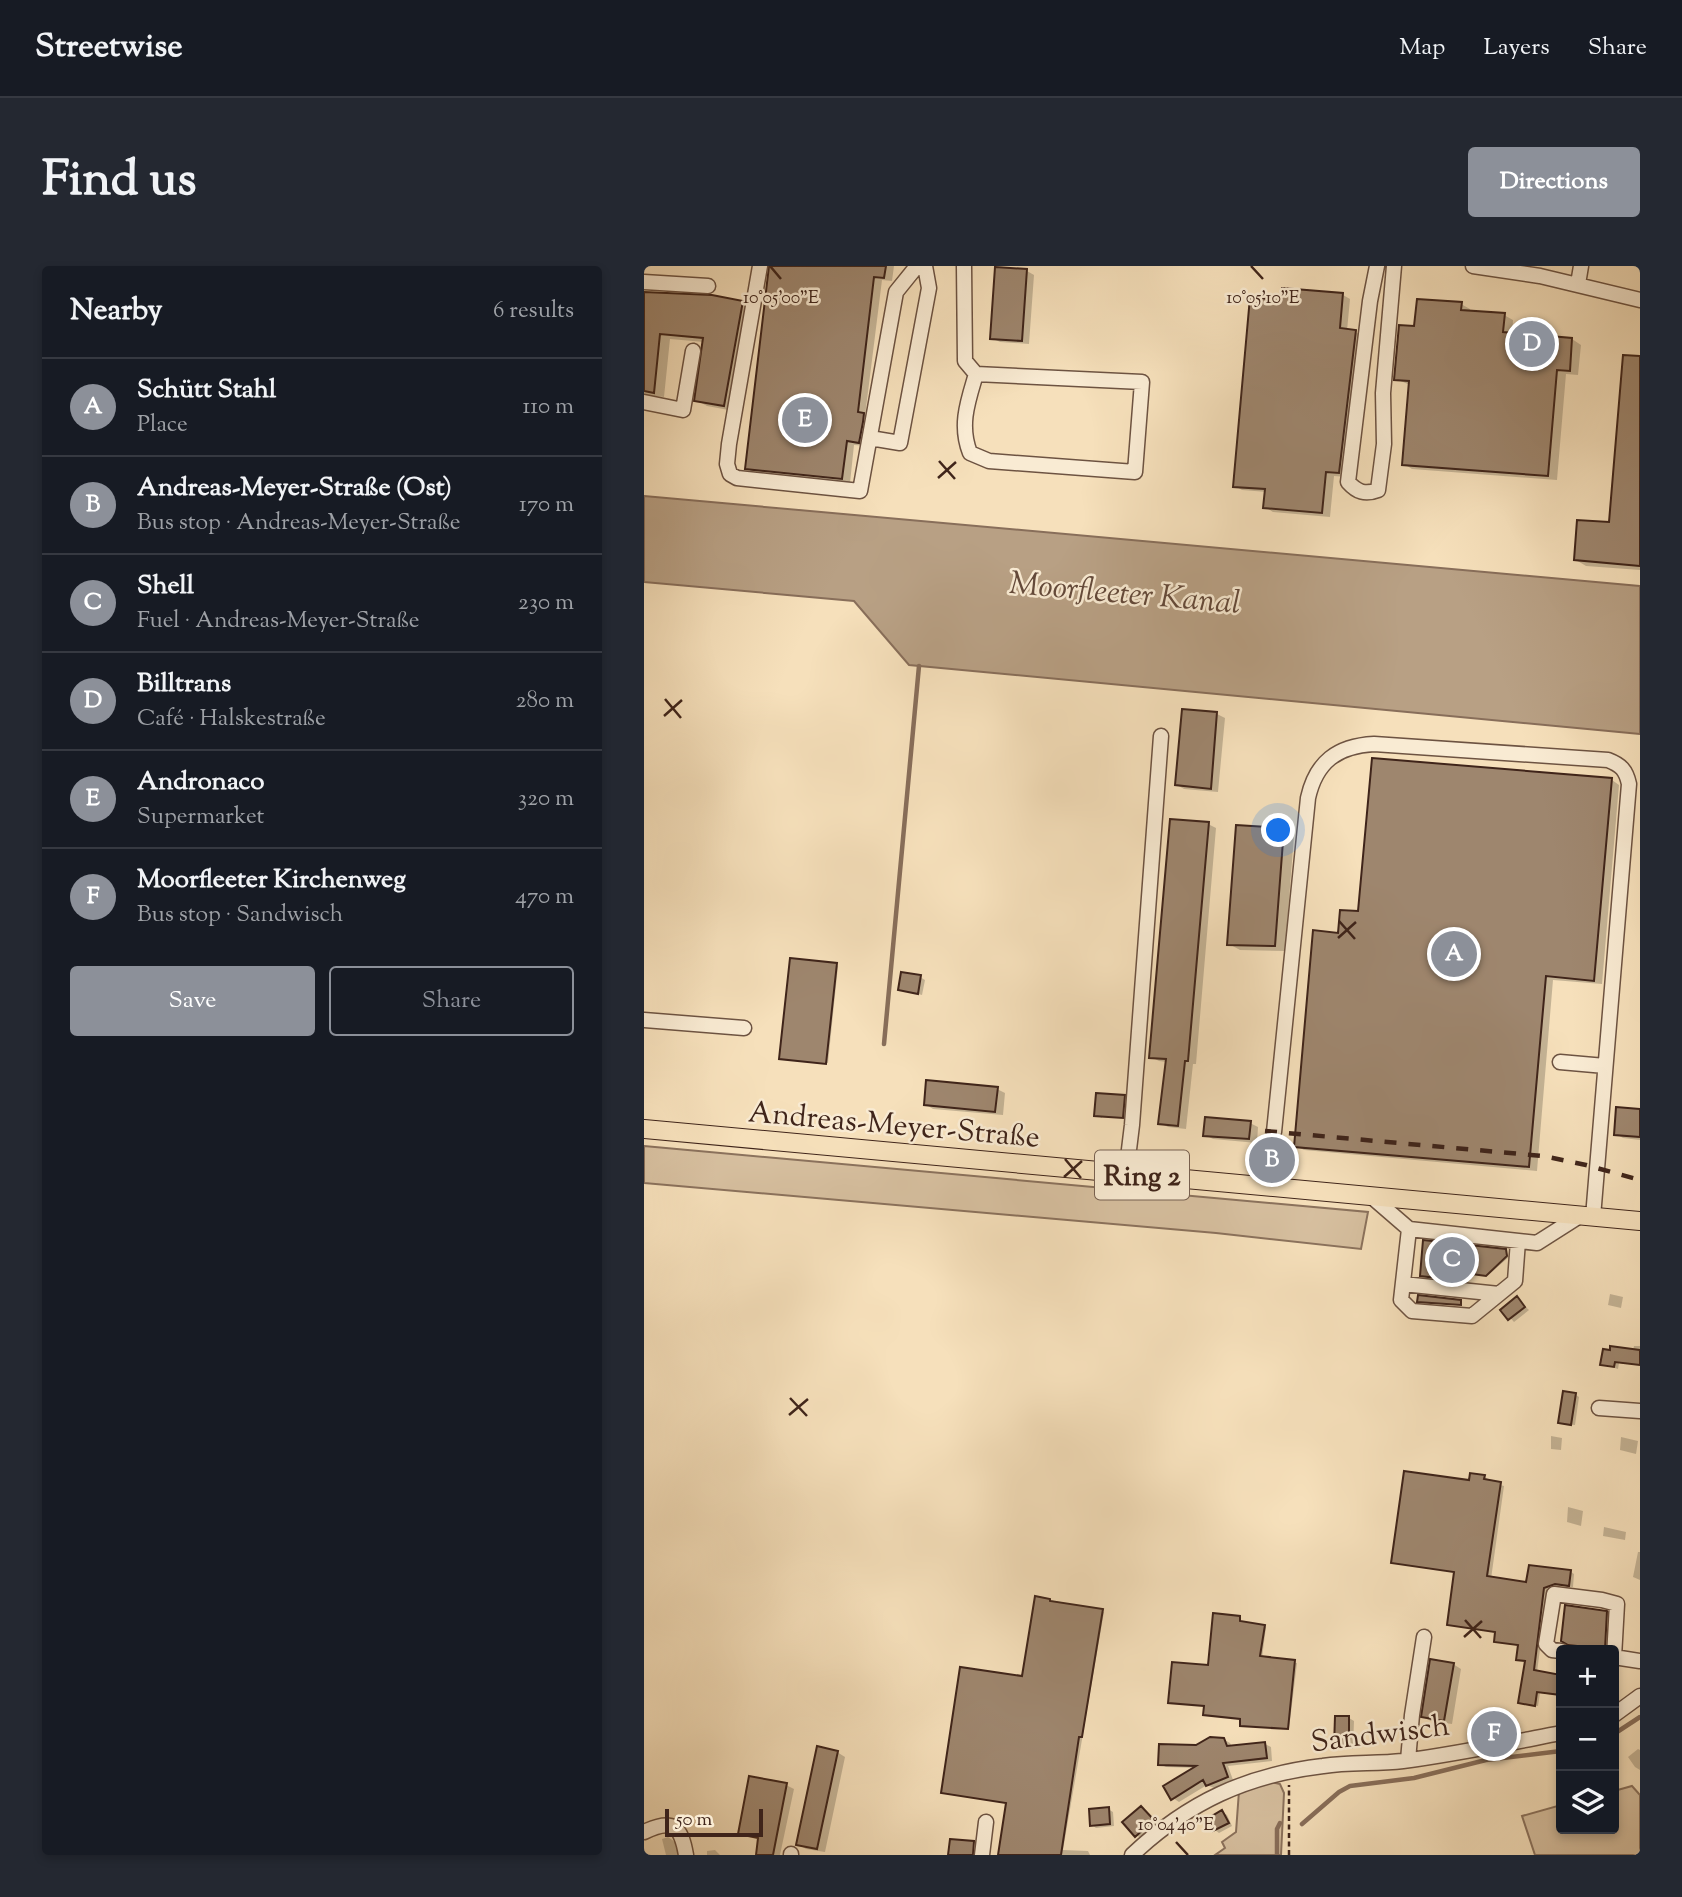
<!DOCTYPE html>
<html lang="en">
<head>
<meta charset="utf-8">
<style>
  body { margin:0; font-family:"Sorts Mill Goudy",serif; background:#242831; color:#f1f3f6 }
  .controls { position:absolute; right:21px; bottom:21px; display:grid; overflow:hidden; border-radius:7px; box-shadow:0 4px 10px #0003 }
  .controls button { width:63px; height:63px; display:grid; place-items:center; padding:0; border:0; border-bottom:2px solid #363941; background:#171b24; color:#f1f3f6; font:35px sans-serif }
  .scale { position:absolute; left:21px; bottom:18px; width:98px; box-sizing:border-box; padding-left:7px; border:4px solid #3f241a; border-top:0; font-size:19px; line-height:24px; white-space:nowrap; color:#3f241a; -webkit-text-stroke:5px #f9ebd3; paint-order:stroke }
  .you { position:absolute; left:635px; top:565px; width:24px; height:24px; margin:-18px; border:5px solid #fff; border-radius:50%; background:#1a73e8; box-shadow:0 0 0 10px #1a73e833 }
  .badge { display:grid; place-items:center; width:46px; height:46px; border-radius:50%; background:#8c9099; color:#fff; font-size:23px; font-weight:700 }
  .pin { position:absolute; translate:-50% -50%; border:4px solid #fff; box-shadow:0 2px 7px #0006 }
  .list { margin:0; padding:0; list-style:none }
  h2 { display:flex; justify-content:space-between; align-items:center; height:91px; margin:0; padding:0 28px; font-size:30px }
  h2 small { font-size:23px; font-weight:400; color:#9ea1a6 }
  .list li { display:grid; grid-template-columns:46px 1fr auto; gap:21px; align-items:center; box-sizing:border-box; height:98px; padding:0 28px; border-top:2px solid #363941 }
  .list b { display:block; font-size:26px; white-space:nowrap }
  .list p { margin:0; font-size:23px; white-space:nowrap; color:#9ea1a6 }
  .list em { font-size:23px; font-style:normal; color:#9ea1a6 }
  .actions { display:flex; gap:14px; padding:21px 28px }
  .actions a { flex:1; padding:16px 0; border:2px solid #8c9099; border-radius:7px; text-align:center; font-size:24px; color:#8c9099 }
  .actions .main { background:#8c9099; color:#fff }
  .icon { flex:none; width:38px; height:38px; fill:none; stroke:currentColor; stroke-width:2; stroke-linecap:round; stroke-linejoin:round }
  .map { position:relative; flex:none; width:996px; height:1589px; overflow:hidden; border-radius:7px }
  header { display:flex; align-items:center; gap:42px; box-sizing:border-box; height:98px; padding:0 35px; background:#171b24; border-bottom:2px solid #363941 }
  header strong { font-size:33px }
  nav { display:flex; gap:38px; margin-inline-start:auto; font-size:24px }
  .intro { display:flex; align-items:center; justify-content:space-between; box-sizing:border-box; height:168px; padding:0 42px }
  h1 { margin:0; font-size:49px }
  .button { padding:18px 32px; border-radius:7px; background:#8c9099; color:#fff; font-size:24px; font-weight:700 }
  main { display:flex; gap:42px; padding:0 42px }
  aside { flex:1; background:#171b24; border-radius:7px; box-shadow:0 4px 10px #0003 }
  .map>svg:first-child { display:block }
  .green { fill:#d7c0a0; stroke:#8b725d; stroke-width:2 }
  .water { fill:#b8a084; stroke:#886e5a; stroke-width:2 }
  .shadow { fill:#0003 }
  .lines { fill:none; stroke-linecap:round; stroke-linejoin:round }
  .stream { stroke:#886e5a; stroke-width:4.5 }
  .building { fill:#9e866e; stroke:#3f241a; stroke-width:2 }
  .minor-casing { stroke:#6d5342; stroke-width:17 }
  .major-casing { stroke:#3f241a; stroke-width:20 }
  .path { stroke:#3f241a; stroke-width:2.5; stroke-dasharray:5 3.5; stroke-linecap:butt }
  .minor { stroke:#f9ebd3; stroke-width:14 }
  .major { stroke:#f6e0bb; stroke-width:18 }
  .rail { stroke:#3f241a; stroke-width:4.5; stroke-dasharray:12 12; stroke-linecap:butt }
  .ticks { fill:none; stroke:#3f241a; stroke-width:2.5 }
  .labels { text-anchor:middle; stroke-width:5; stroke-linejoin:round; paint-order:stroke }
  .shield { fill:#f9ebd3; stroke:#776052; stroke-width:2 }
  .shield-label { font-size:28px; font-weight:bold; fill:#3f241a }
  .street-label { font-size:30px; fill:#3f241a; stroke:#f9ebd3 }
  .water-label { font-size:32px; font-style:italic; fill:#63493a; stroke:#f9ebd3 }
  .ticks-label { font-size:18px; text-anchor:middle; fill:#3f241a; stroke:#f9ebd3; stroke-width:5; stroke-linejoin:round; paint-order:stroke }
</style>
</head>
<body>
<header>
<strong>Streetwise</strong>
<nav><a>Map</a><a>Layers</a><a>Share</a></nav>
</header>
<div class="intro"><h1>Find us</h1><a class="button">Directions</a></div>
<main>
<aside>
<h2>Nearby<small>6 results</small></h2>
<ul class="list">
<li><span class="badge">A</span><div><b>Schütt Stahl</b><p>Place</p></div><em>110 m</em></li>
<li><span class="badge">B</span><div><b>Andreas-Meyer-Straße (Ost)</b><p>Bus stop · Andreas-Meyer-Straße</p></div><em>170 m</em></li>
<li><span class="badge">C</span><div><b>Shell</b><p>Fuel · Andreas-Meyer-Straße</p></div><em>230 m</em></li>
<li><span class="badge">D</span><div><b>Billtrans</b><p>Café · Halskestraße</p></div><em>280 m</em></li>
<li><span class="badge">E</span><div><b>Andronaco</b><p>Supermarket</p></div><em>320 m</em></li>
<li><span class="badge">F</span><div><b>Moorfleeter Kirchenweg</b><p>Bus stop · Sandwisch</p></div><em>470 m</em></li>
</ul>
<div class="actions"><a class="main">Save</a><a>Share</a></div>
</aside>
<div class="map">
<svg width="996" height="1589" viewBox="0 0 996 1589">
  <rect width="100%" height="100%" fill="#f6e0bb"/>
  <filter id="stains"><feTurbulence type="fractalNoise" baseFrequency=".00286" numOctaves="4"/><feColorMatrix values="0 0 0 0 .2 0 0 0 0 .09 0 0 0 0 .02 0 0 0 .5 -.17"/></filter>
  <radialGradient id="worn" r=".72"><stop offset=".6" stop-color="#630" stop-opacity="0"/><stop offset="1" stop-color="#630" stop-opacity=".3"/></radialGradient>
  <!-- green -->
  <path class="green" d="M 0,880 L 724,946 L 717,983 L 572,967 L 0,917 Z
    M 627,1516 L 636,1518 L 640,1527 L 637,1589 L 571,1589 L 581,1582 L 578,1576 L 592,1566 L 595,1525 Z
    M 988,1520 L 996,1529 L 996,1589 L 891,1589 L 878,1550 L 917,1539 L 917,1563 L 970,1563 L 970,1525 Z"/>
  <!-- water -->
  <path class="water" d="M 0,230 L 996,320 L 996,468 L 265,399 L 210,335 L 0,316 Z"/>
  <!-- shadow -->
  <path class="shadow" d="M 127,0 L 250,0 L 248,15 L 238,14 L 221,150 L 227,153 L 223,180 L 210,179 L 206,217 L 110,207 L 103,202 Z
    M 383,5 L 390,9 L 385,78 L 356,76 L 348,72 Z
    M 0,27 L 98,37 L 109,43 L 90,145 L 63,140 L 52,134 L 60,76 L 26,73 L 20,131 L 0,129 Z
    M 699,29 L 706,33 L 703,65 L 711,66 L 719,70 L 703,211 L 690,210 L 686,251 L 629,246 L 621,241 L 623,226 L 598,224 L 591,220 L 639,36 Z
    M 817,38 L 826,43 L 826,46 L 860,49 L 869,54 L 868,69 L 928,73 L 937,79 L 934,109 L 922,108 L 913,214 L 768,203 L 760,198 L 766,119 L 752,113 L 772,62 Z
    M 996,92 L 996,304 L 942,300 L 932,294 L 967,258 Z
    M 573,448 L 581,452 L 574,526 L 540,523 L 533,519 Z
    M 968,514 L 975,519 L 958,718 L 909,714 L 893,905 L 660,884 L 652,880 L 695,668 L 716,647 Z
    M 564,558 L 572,562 L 552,798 L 549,798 L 542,863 L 524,861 L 516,857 L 523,796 L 515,795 L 507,791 Z
    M 639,564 L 650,570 L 641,685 L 596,684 L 585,678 Z
    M 192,699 L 194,700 L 184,797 L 139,793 Z
    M 276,711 L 281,714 L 278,729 L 256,723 Z
    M 353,823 L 361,827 L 359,849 L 289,843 L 281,838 Z
    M 480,831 L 488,835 L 487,851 L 458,849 L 458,852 L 452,849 Z
    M 996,845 L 996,874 L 979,872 L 972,868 Z
    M 606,857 L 614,861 L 613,877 L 569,873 L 561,869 Z
    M 780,976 L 863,987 L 865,991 L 844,1009 L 821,1007 L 821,1014 L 779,1010 Z
    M 966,1028 L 979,1031 L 977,1042 L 964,1039 Z
    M 873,1033 L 885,1044 L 870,1056 L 859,1044 Z
    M 990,1080 L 996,1080 L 996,1099 L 975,1097 L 974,1103 L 958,1098 L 989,1085 Z
    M 932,1129 L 935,1131 L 931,1159 L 919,1158 Z
    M 907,1170 L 918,1172 L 917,1184 L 907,1183 Z
    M 977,1171 L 994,1175 L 992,1188 L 976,1184 Z
    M 828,1209 L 841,1211 L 844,1213 L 844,1216 L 860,1220 L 847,1313 L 884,1318 L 927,1306 L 930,1308 L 929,1321 L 915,1320 L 904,1323 L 893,1406 L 914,1410 L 917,1396 L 917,1430 L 896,1427 L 894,1440 L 879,1438 L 882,1395 L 874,1393 L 876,1380 L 851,1375 L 853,1366 L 805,1358 L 812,1306 L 749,1296 L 827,1216 Z
    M 924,1241 L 939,1245 L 937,1260 L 923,1256 Z
    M 960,1261 L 982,1266 L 981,1274 L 959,1270 Z
    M 994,1286 L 996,1286 L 996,1314 L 989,1311 Z
    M 406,1334 L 460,1346 L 419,1584 L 444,1585 L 446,1589 L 355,1589 L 380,1412 Z
    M 962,1347 L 966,1349 L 964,1384 L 927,1384 L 927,1380 L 919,1374 Z
    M 596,1351 L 597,1357 L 622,1361 L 618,1392 L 653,1397 L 645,1463 L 599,1460 L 598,1453 L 563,1450 L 562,1440 L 527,1437 L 566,1401 Z
    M 809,1398 L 817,1403 L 808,1458 L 787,1455 L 779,1451 Z
    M 970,1403 L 973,1404 L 970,1425 Z
    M 693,1452 L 705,1452 L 710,1455 L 709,1483 L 697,1483 L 692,1480 Z
    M 579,1473 L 586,1477 L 588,1481 L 621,1478 L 627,1481 L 628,1495 L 584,1500 L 589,1514 L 570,1522 L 563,1519 L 535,1536 L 529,1532 L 552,1502 L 522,1501 L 516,1498 L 552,1481 Z
    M 994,1483 L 996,1484 L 996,1504 L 991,1501 L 984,1491 Z
    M 193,1486 L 201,1491 L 181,1586 L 162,1583 L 154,1578 Z
    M 142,1519 L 150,1523 L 136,1589 L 113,1589 L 116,1573 L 95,1567 Z
    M 497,1542 L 513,1558 L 497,1572 L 492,1569 Z
    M 464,1543 L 469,1546 L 470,1560 L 452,1562 L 448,1559 Z
    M 578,1546 L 583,1549 L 588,1560 L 575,1567 L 571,1564 Z
    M 24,1571 L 31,1576 L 35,1589 L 22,1589 L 18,1573 Z
    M 71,1584 L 76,1589 L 63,1589 L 63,1585 Z"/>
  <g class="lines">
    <!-- stream -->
    <path class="stream" d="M 240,778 L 275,400
      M 970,1468 L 996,1451
      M 658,1558 L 695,1526 L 706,1520 L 770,1512 L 842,1494 L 917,1485
      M 633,1589 L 633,1563 L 636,1557"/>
  </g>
  <!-- building -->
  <path class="building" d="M 125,0 L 242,0 L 240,12 L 230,11 L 214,146 L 220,147 L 219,156 L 215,177 L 203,175 L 198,213 L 101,203 Z
    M 351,1 L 383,3 L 378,75 L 346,73 Z
    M 638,22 L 699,27 L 696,62 L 712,64 L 695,207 L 682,206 L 678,247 L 619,242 L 621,223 L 589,221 L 606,31 L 637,34 Z
    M 0,26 L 68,29 L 99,35 L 80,140 L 50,135 L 59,72 L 16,68 L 10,127 L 0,125 Z
    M 773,33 L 818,36 L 817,44 L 861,47 L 859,66 L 928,72 L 926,105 L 913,104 L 904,210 L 758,199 L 765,115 L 750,114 L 755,59 L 770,60 Z
    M 979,89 L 996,90 L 996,300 L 930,294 L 933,254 L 965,256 Z
    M 538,443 L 573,446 L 567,523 L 531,519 Z
    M 728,492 L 968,512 L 950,715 L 902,710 L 885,901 L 650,881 L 669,664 L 694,667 L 696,644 L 714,645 Z
    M 526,553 L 565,556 L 544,795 L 541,795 L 534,860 L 514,858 L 522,793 L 505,792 Z
    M 592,559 L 640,562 L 631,680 L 583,679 Z
    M 146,692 L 193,697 L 182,798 L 135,793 Z
    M 257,706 L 277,709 L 274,728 L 254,724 Z
    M 282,814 L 354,821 L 351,846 L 280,839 Z
    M 452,827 L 481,829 L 479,852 L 450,850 Z
    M 972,841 L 996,843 L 996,871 L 970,869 Z
    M 561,851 L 607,855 L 605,873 L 559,870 Z
    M 779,974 L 862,983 L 863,990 L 842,1010 L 820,1007 L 819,1015 L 776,1010 Z
    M 774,1029 L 817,1034 L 817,1039 L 773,1036 Z
    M 873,1030 L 881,1041 L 864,1054 L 856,1044 Z
    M 966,1080 L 996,1084 L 996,1099 L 971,1096 L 970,1101 L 956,1099 L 959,1083 L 966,1084 Z
    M 919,1125 L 932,1127 L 927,1159 L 914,1157 Z
    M 760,1205 L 825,1214 L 826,1207 L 841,1209 L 840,1213 L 857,1216 L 843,1310 L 882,1316 L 885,1299 L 927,1304 L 925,1320 L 911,1318 L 900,1322 L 890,1404 L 917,1409 L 917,1429 L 893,1426 L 891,1440 L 874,1437 L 881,1395 L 872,1394 L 874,1379 L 850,1376 L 851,1366 L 803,1359 L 810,1306 L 747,1297 Z
    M 391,1330 L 406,1333 L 406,1335 L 459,1343 L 438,1471 L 435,1471 L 417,1589 L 354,1589 L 362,1537 L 297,1527 L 316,1401 L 378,1410 Z
    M 921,1339 L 963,1345 L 961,1383 L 924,1379 L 917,1375 Z
    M 569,1347 L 596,1350 L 596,1355 L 621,1359 L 616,1390 L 651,1394 L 644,1463 L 596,1460 L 596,1453 L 559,1449 L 560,1440 L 524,1437 L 528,1396 L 564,1399 Z
    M 786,1393 L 810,1397 L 800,1455 L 777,1451 Z
    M 691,1450 L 705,1450 L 705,1482 L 690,1481 Z
    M 566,1471 L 580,1472 L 583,1480 L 621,1476 L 623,1492 L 579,1497 L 584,1511 L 562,1520 L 559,1514 L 527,1534 L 519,1520 L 552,1500 L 514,1499 L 515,1478 L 552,1479 Z
    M 173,1480 L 194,1485 L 173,1583 L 152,1579 Z
    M 105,1510 L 143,1517 L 129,1589 L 112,1589 L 114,1572 L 94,1568 Z
    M 497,1540 L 510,1554 L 491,1571 L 478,1556 Z
    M 465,1541 L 466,1558 L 446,1560 L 445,1543 Z
    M 578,1544 L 585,1557 L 569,1565 L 563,1553 Z
    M 306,1573 L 330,1575 L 329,1589 L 304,1589 Z"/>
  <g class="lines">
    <defs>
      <path id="minor" d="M 116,0 L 85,178 L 83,198 L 86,208 L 93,212 L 216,225 L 252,26 L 273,0
        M 320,0 L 321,95 L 332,108 L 498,116 L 491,206 L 345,195 L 326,187 C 315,159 324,135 332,108
        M 733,0 L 726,35 L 704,216 C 713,226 721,229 734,224 L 740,178 L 739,127 L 750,0
        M 829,0 L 896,10 L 996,34
        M 0,16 L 64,20
        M 934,18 L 937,0
        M 0,136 L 39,144 L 49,85
        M 226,172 L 256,177 L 285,22 L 281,0
        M 0,754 L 100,762
        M 916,796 L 961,800
        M 630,866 L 664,532 C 672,496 693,480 730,478 L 964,494 C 977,499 982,504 985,518 L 949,951
        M 482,908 L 488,859 L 517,470
        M 728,931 L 765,963 L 893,977 L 937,949
        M 765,963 L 757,1034 L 768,1045 L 828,1050 L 871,1015 L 874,975
        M 759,1018 L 855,1028
        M 955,1142 L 996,1145
        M 917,1385 L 908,1384 L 902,1378 L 910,1328 L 958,1334 L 973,1338 L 970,1391
        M 970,1391 L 996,1395
        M 970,1449 L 996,1430
        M 764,1494 L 768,1449 L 780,1371
        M 0,1566 C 29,1552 37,1560 42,1589
        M 147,1589 L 147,1588
        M 338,1589 L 342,1556
        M 488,1589 C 544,1536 603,1509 679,1500 C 705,1496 732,1498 759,1495 C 812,1488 865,1477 917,1467"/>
      <path id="major" d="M 0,863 L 996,955"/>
    </defs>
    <!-- minor casing -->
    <use href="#minor" class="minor-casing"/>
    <!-- major casing -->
    <use href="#major" class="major-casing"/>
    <!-- path -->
    <path class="path" d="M 645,1589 L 645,1519"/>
    <!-- minor -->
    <use href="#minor" class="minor"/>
    <!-- major -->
    <use href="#major" class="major"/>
    <!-- rail -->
    <path class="rail" d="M 621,865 L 899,890 L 942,899 L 996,914"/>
  </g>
  <!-- ticks -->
  <path class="ticks" d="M 126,0 L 137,13M 607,0 L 619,13M 295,195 L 311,213M 294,212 L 312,196M 21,433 L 37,452M 20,450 L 38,434M 695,655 L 711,673M 694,672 L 712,656M 421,893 L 437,912M 420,911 L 438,895M 146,1132 L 163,1150M 145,1149 L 164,1133M 821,1354 L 837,1372M 820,1371 L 838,1355M 532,1576 L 544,1589"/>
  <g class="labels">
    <!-- shield labels -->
    <rect class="shield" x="451" y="884.5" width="94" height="49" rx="5"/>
    <g class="shield-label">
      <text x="498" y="919">Ring 2</text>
    </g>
    <!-- street labels -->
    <g class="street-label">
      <text transform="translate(250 858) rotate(5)" y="10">Andreas-Meyer-Straße</text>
      <text transform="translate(736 1467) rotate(-7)" y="10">Sandwisch</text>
    </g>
    <!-- water labels -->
    <g class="water-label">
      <text transform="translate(481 326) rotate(5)" y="11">Moorfleeter Kanal</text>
    </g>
  </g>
  <g class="ticks-label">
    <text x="137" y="37">10°05'00"E</text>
    <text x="619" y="37">10°05'10"E</text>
    <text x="532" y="1564">10°04'40"E</text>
  </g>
  <rect width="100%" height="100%" filter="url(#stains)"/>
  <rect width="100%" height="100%" fill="url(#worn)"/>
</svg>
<div class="controls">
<button>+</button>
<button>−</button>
<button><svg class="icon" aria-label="layers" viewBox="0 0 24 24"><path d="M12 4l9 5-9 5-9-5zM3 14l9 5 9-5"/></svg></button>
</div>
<div class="scale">50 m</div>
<div class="you"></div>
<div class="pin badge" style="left:810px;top:688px">A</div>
<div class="pin badge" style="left:628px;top:894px">B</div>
<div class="pin badge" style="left:808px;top:994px">C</div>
<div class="pin badge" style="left:888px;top:78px">D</div>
<div class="pin badge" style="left:161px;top:154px">E</div>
<div class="pin badge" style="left:850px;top:1468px">F</div>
</div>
</main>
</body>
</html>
